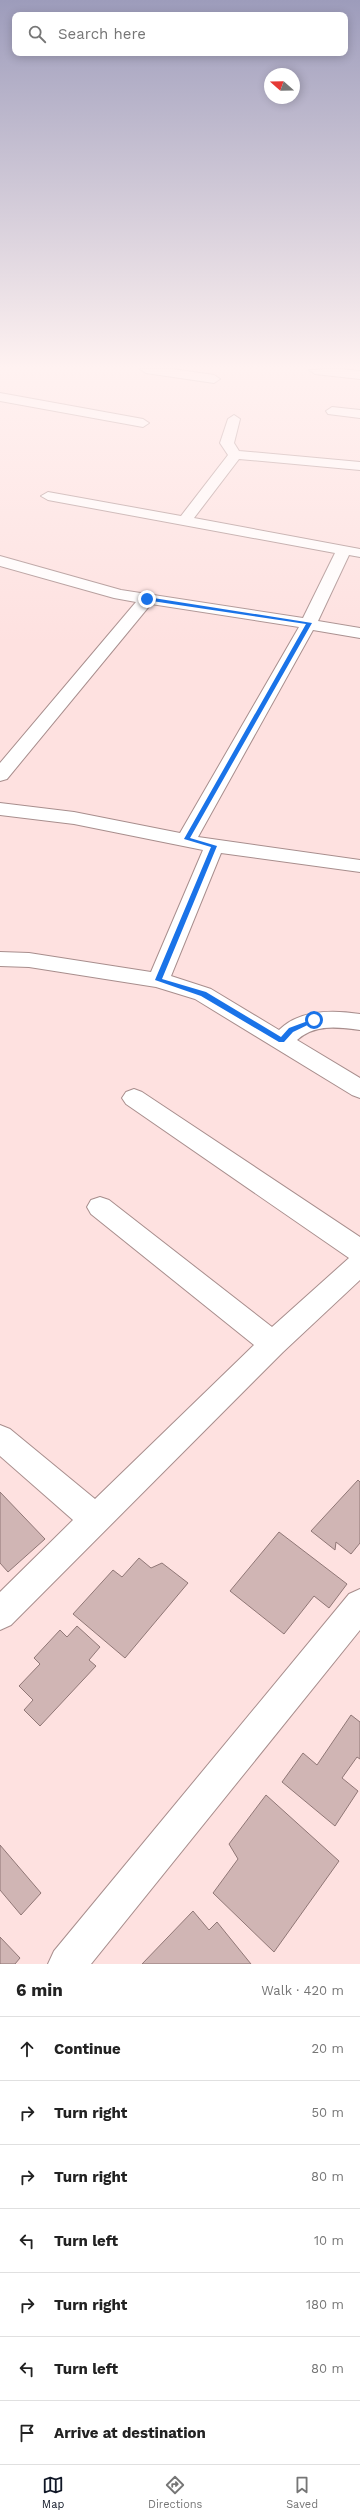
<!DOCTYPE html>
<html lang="en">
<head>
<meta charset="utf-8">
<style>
  body { margin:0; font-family:"Work Sans",sans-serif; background:#f2f2f2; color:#222 }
  .compass { position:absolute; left:264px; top:68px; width:36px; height:36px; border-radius:50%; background:#fff; box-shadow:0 2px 10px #0003; rotate:290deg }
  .stop { position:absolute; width:12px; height:12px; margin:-9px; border:3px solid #1a73e8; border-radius:50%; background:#fff }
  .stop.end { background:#1a73e8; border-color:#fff; box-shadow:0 1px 4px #0008 }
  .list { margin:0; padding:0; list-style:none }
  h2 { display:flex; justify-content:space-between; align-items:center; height:52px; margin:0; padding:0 16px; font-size:17px }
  h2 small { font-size:13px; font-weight:400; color:#767676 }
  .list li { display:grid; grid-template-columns:26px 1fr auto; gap:12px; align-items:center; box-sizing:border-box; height:64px; padding:0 16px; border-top:1px solid #e0e0e0 }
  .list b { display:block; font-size:15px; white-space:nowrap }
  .list em { font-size:13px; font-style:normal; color:#767676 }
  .icon { flex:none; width:22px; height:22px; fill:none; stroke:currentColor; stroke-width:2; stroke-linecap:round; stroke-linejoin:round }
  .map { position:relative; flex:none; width:360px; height:1964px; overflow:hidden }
  .search { position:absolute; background:#fff; box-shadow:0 2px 10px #0003; left:12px; right:12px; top:12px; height:44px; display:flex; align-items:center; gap:10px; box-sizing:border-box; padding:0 14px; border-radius:8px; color:#767676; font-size:15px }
  .sheet { height:500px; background:#fff }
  nav { display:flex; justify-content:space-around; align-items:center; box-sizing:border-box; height:56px; border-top:1px solid #e0e0e0; background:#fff; font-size:11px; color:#767676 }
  nav a { display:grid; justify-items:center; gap:2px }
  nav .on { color:#111827 }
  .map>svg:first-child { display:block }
  .building { fill:#d0b5b4; stroke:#907776 }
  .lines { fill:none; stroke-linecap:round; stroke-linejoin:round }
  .minor-casing { stroke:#a88e8d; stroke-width:2 }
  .minor { fill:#fff; fill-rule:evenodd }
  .route { fill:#1a73e8 }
</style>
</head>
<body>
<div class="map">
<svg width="360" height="1964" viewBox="0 0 360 1964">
  <rect width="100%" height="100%" fill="#fee1e0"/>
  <!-- building -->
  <path class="building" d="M 358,1480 L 360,1482 L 360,1543 L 351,1554 L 336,1542 L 335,1550 L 311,1531 Z
    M 0,1492 L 45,1539 L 8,1572 L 0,1563 Z
    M 279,1532 L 347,1584 L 329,1608 L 314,1596 L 284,1634 L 230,1591 Z
    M 139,1558 L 151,1568 L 162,1563 L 188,1583 L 125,1658 L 73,1614 L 113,1570 L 122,1577 Z
    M 77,1626 L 100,1647 L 89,1660 L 96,1666 L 40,1726 L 24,1710 L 33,1700 L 19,1686 L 40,1664 L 34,1658 L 60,1630 L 67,1637 Z
    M 351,1715 L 360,1722 L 360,1759 L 357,1757 L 342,1778 L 358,1791 L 335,1826 L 282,1782 L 303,1753 L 317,1765 Z
    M 266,1795 L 339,1861 L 274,1952 L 213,1893 L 238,1859 L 229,1844 Z
    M 0,1845 L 41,1893 L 21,1915 L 0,1890 Z
    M 193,1911 L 209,1930 L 217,1922 L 251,1964 L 142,1964 Z
    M 0,1937 L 20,1958 L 15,1964 L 0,1964 Z"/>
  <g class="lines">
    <defs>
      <path id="minor" d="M 140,369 L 172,369 L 214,375 L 220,379 L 214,383 L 146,373 Z
        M 340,369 L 360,371 L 360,379 L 315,374 L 309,370 Z
        M 0,393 L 143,419 L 149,423 L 143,427 L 0,401 Z
        M 332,407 L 360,410 L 360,418 L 328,414 L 326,411 Z
        M 234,415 L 240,419 L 234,443 L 239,451 L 360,462 L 360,470 L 239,459 L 194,518 L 360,549 L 360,557 L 349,555 L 318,621 L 360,628 L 360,638 L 313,630 L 198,837 L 360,860 L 360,872 L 221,853 L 171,976 L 211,989 L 279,1030 C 300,1009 334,1010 360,1014 L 360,1030 C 337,1027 315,1024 297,1040 L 360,1078 L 360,1098 L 352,1095 L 195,999 L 156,987 L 29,967 L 0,966 L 0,952 L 29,953 L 151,972 L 203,850 L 74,824 L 0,815 L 0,803 L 74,812 L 180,833 L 299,627 L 151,604 L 7,779 L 0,781 L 0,763 L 136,602 L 114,598 L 0,566 L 0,556 L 121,590 L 303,618 L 335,553 L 48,500 L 41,496 L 48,492 L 181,516 L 228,455 L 220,443 L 228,419 Z
        M 134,1089 L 142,1092 L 360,1237 L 360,1280 L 283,1352 L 11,1625 L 0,1630 L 0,1592 L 73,1520 L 0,1456 L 0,1425 L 10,1429 L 95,1499 L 254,1345 L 91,1214 L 87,1207 L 91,1200 L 100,1197 L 109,1200 L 272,1327 L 349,1258 L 126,1104 L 122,1098 L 126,1092 Z
        M 360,1589 L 360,1630 L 91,1964 L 48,1964 L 54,1951 L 349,1594 Z"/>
    </defs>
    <!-- minor casing -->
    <use href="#minor" class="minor-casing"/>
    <!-- minor -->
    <use href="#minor" class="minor"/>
  </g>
  <!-- sky -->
  <linearGradient id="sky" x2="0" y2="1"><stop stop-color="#9d9cbb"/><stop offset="0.57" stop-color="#fff2f1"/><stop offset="1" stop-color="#fff2f1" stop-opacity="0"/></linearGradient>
  <rect width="360" height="644" fill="url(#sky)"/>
  <!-- route -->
  <path class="route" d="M 147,597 L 312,623 L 190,838 L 217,846 L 162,979 L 206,992 L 281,1037 L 289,1028 L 316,1018 L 316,1021 L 293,1032 L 284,1042 L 279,1042 L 201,996 L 155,980 L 211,847 L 184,839 L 306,624 L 145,600 Z"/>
</svg>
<svg class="compass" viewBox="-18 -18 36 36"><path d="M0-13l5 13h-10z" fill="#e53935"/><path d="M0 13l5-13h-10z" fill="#767676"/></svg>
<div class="stop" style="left:314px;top:1020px"></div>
<div class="stop end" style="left:147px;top:599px"></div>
<div class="search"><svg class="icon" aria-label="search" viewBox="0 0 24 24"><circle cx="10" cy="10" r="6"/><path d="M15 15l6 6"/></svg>Search here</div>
</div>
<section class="sheet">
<h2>6 min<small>Walk · 420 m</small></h2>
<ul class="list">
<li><svg class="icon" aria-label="ahead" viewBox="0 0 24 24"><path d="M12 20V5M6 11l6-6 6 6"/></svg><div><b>Continue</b></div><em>20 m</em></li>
<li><svg class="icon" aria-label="right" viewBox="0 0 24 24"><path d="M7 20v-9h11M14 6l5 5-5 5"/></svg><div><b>Turn right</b></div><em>50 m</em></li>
<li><svg class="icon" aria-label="right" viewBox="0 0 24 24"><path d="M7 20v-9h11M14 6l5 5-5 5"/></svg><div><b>Turn right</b></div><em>80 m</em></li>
<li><svg class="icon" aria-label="left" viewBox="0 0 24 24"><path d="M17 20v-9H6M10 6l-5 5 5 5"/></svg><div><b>Turn left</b></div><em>10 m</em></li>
<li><svg class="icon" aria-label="right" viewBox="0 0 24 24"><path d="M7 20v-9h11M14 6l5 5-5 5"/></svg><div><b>Turn right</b></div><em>180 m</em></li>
<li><svg class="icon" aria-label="left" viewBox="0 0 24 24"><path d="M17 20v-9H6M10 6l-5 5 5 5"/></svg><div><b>Turn left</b></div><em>80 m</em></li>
<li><svg class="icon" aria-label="arrive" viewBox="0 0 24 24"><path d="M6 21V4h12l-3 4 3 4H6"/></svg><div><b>Arrive at destination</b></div></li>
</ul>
</section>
<nav>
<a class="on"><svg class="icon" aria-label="map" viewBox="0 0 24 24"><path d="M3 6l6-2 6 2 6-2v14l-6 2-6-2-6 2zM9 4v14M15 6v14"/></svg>Map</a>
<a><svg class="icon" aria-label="directions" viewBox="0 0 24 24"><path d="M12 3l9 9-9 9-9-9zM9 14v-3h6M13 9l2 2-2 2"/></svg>Directions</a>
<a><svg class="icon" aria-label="saved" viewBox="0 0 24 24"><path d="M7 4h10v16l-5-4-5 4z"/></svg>Saved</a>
</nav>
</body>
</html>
